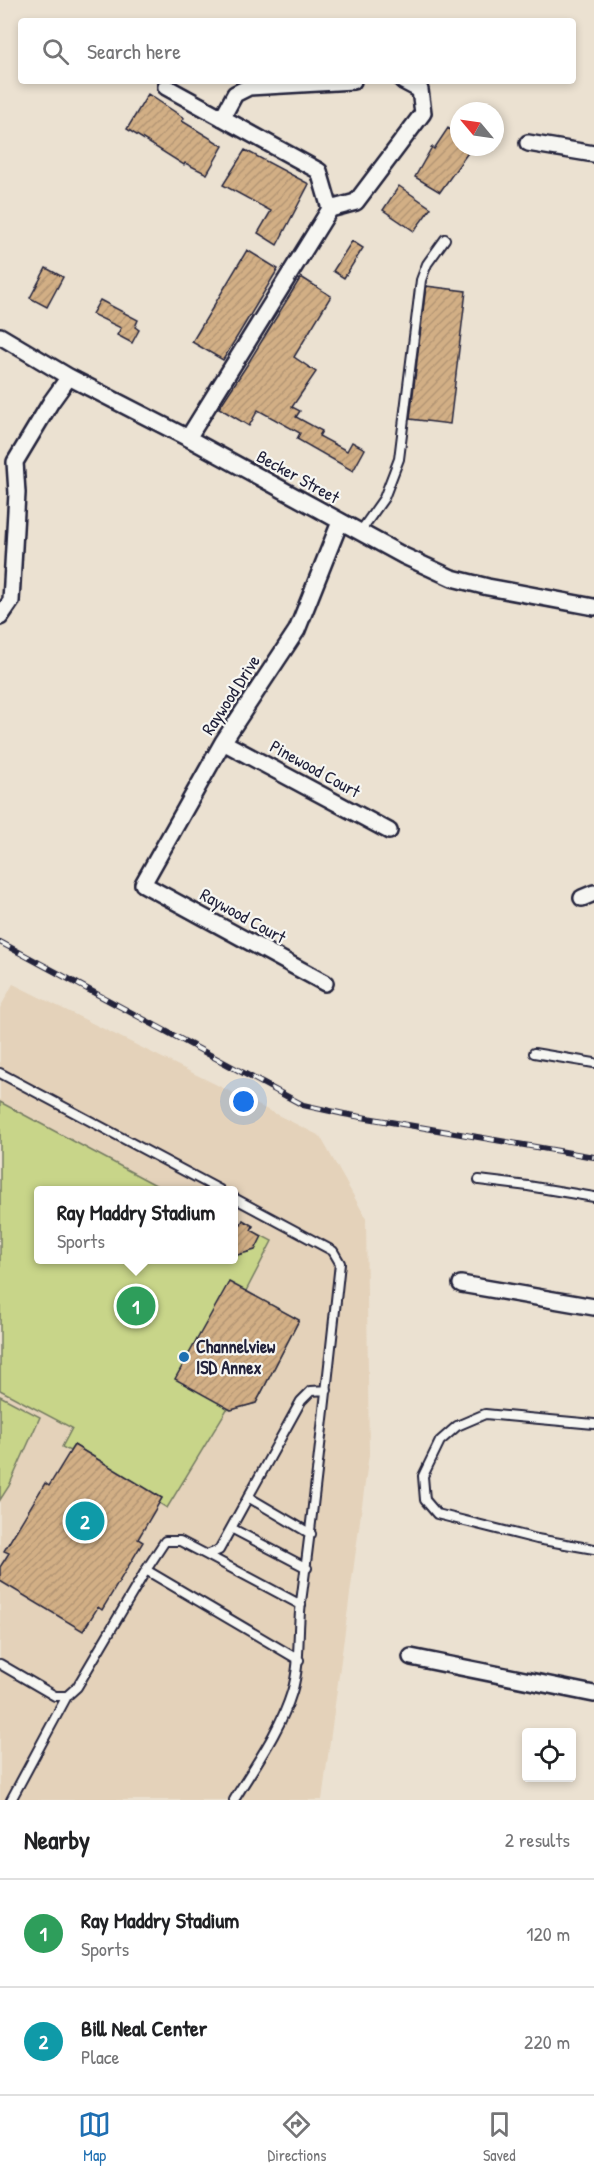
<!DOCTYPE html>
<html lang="en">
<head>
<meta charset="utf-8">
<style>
  body { margin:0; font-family:"Patrick Hand",sans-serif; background:#f2f2f2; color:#202124 }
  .controls { position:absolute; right:18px; bottom:18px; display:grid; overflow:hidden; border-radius:6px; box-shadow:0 3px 9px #0003 }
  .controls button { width:54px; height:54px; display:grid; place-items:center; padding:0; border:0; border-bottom:2px solid #e0e0e0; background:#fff; color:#202124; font:30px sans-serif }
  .compass { position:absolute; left:450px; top:102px; width:54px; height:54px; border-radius:50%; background:#fff; box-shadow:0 3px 9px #0003; rotate:299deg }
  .you { position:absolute; left:244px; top:1102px; width:21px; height:21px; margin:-15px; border:4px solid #fff; border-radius:50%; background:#1a73e8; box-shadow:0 0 0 9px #1a73e833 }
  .badge { display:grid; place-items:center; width:39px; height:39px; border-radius:50%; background:#1f6fb2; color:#fff; font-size:20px; font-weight:700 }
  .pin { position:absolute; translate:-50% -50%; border:3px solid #fff; box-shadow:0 2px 6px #0006 }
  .popup { position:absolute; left:34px; top:1186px; width:204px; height:78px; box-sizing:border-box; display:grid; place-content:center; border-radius:6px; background:#fff; filter:drop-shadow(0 2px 4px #0005); font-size:20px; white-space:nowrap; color:#757577 }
  .popup b { font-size:22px; color:#202124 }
  .popup::after { content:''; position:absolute; left:50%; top:100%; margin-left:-12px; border:12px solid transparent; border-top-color:#fff }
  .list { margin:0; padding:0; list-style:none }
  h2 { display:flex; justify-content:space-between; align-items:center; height:78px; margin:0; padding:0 24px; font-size:26px }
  h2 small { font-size:20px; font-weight:400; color:#757577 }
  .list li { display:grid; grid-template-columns:39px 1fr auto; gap:18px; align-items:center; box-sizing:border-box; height:108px; padding:0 24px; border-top:2px solid #e0e0e0 }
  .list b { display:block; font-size:22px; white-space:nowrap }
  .list p { margin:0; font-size:20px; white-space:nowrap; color:#757577 }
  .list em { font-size:20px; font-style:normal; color:#757577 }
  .icon { flex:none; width:33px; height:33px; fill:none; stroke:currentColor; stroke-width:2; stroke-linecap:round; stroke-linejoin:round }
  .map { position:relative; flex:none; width:594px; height:1800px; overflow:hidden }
  .search { position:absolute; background:#fff; box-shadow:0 3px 9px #0003; left:18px; right:18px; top:18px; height:66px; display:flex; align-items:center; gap:15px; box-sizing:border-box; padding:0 21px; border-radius:6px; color:#757577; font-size:22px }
  .sheet { height:294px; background:#fff }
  nav { display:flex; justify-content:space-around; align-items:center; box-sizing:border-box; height:84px; border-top:2px solid #e0e0e0; background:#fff; font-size:16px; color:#757577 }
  nav a { display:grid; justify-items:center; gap:3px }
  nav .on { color:#1f6fb2 }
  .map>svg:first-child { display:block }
  .built { fill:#e4d2ba; fill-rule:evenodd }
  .garden { fill:#c8d589; stroke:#757c62; stroke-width:1.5 }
  .building { fill:url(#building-hatch); stroke:#22223b; stroke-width:1.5 }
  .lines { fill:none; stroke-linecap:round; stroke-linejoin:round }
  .lane-casing { stroke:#22223b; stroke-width:12 }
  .street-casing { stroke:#22223b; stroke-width:20 }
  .lane { stroke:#f6f6f2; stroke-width:8 }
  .street { stroke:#f6f6f2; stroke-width:15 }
  .rail-casing { stroke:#22223b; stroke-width:6 }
  .rail { stroke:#f6f6f2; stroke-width:4; stroke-dasharray:11; stroke-linecap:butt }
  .poi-dot { fill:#1f6fb2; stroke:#f6f6f2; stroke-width:2 }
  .labels { text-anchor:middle; stroke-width:4.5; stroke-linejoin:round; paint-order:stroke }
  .street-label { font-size:18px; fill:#22223b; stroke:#f6f6f2 }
  .poi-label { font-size:18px; font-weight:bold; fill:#22223b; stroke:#f6f6f2; text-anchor:start }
</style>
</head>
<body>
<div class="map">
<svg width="594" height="1800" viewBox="0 0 594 1800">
  <defs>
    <pattern id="building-hatch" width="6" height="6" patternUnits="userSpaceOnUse" patternTransform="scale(1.5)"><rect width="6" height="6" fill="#d2af85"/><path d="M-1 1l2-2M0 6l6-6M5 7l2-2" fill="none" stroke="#b49674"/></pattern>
  </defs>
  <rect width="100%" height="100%" fill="#ebe1d1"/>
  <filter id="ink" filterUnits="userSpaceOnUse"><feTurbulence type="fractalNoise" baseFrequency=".0167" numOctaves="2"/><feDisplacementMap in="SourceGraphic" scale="12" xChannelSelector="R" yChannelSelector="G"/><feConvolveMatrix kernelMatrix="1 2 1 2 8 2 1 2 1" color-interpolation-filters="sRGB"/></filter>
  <g filter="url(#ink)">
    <!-- built -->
    <path class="built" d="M 13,984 L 320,1136 L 366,1218 L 369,1454 L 322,1800 L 0,1800 L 0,1008 ZM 39,1190 L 234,1190 L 234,1260 L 39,1260 Z"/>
    <!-- garden -->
    <path class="garden" d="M 0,1102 L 165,1190 L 39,1190 L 39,1260 L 234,1260 L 234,1220 L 241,1224 L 243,1220 L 253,1226 L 251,1230 L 272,1241 L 246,1291 L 299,1320 L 256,1403 L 231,1410 L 227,1409 L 167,1508 L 159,1503 L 162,1498 L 74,1445 L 70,1451 L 62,1447 L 72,1428 L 0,1390 Z
      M 0,1396 L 40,1417 L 9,1486 L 0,1500 Z"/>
    <!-- building -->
    <path class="building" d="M 148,94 L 184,118 L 182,121 L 223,146 L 207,174 L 185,163 L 184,165 L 127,129 Z
      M 448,128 L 459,136 L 459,147 L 472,147 L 440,192 L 415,177 L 432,147 L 434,149 Z
      M 245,150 L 309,184 L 277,245 L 258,233 L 271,211 L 223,185 Z
      M 399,186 L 431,208 L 414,231 L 383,210 Z
      M 352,241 L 363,248 L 344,278 L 333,271 Z
      M 247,250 L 278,269 L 223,360 L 192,342 Z
      M 46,268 L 63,277 L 47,307 L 30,298 Z
      M 301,277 L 331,296 L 294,357 L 316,372 L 292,407 L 300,411 L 296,417 L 322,431 L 319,436 L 347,451 L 352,442 L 365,449 L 353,471 L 297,439 L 300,433 L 258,410 L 249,426 L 219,408 L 247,365 Z
      M 426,286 L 466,291 L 450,424 L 410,419 Z
      M 100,300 L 138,320 L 135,327 L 139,330 L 132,343 L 117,335 L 121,328 L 92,314 Z
      M 234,1220 L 241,1224 L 243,1220 L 253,1226 L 251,1230 L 262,1236 L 255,1250 L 234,1256 Z
      M 229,1282 L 299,1320 L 256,1403 L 231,1410 L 175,1379 Z
      M 74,1445 L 162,1498 L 138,1539 L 143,1542 L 102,1610 L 98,1607 L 83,1631 L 0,1581 L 0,1567 L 9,1553 L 4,1551 L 45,1483 L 49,1486 Z"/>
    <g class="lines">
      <defs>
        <path id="lane" d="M 360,532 L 384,498 L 399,459 L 421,280 L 427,264 L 445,239
          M 534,1053 L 594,1063
          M 0,1073 L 220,1190
          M 479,1180 L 528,1186 L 594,1197
          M 234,1198 L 333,1251 L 340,1263 C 328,1376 316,1489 301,1602 C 297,1633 301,1662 292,1692 C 280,1731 255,1765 234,1800
          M 594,1424 L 485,1414 L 457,1426 L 440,1441 L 423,1476 L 425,1500 L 437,1514 L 537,1539 L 594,1549
          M 248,1497 L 311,1534
          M 231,1528 L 307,1568
          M 207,1555 L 301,1605
          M 146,1570 L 165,1541 L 180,1541 L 207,1555 L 219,1550 L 301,1401 L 311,1391 L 327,1390
          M 0,1664 L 55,1696 L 67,1696 L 77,1687 L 146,1570 L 299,1660
          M 11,1800 L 67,1696"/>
        <path id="street" d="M 166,87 L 319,171 L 330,209 L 188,438
          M 222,118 L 235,94 L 249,87 L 353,81
          M 528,143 L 594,154
          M 330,209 L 356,202 L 423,113 L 420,90 L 403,81
          M 0,336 L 69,377 L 188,438 L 404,556 L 452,578 L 488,587 L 594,607
          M 0,617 L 11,601 L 17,493 L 15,462 L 51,402 L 69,377
          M 223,742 L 389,831
          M 582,898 L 594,893
          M 325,983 L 143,884 L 223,742 L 297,630 L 340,522
          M 461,1284 L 594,1307
          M 411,1657 L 594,1694"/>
      </defs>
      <!-- lane casing -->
      <use href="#lane" class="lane-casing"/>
      <!-- street casing -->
      <use href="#street" class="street-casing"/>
      <!-- lane -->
      <use href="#lane" class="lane"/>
      <!-- street -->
      <use href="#street" class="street"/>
      <defs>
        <path id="rail" d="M 0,942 L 303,1105 L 344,1114 L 594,1157"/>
      </defs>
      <!-- rail casing -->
      <use href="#rail" class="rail-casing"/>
      <!-- rail -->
      <use href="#rail" class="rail"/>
    </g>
  </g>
  <!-- markers -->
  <circle class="poi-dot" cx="184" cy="1357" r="6"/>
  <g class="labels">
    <!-- street labels -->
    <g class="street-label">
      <text transform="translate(298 477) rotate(29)" y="6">Becker Street</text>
      <text transform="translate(231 695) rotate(-57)" y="6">Raywood Drive</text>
      <text transform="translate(315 769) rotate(29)" y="6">Pinewood Court</text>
      <text transform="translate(243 916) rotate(29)" y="6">Raywood Court</text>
    </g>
    <!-- poi labels -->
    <g class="poi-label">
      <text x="196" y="1353">Channelview<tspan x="196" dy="21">ISD Annex</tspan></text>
    </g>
  </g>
</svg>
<div class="controls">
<button><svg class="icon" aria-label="locate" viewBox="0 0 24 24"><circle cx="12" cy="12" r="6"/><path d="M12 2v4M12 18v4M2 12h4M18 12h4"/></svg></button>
</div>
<svg class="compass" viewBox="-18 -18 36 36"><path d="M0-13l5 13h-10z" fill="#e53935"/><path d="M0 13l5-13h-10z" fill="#757577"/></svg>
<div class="you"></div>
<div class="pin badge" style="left:136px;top:1306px;background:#2e9e5b">1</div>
<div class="popup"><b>Ray Maddry Stadium</b>Sports</div>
<div class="pin badge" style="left:85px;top:1521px;background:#0f9aa8">2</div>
<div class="search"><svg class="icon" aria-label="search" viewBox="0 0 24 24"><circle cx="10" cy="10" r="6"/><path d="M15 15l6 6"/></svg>Search here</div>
</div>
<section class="sheet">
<h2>Nearby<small>2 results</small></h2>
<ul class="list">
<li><span class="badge" style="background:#2e9e5b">1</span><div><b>Ray Maddry Stadium</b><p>Sports</p></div><em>120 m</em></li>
<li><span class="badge" style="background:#0f9aa8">2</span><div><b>Bill Neal Center</b><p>Place</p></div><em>220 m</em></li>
</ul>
</section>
<nav>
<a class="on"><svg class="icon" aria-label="map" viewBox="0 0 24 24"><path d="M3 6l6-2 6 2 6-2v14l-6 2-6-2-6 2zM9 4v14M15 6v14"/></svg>Map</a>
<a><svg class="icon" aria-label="directions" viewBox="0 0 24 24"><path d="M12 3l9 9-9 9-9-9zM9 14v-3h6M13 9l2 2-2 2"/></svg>Directions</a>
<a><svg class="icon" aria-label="saved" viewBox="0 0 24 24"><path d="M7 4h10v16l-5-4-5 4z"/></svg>Saved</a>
</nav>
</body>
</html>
